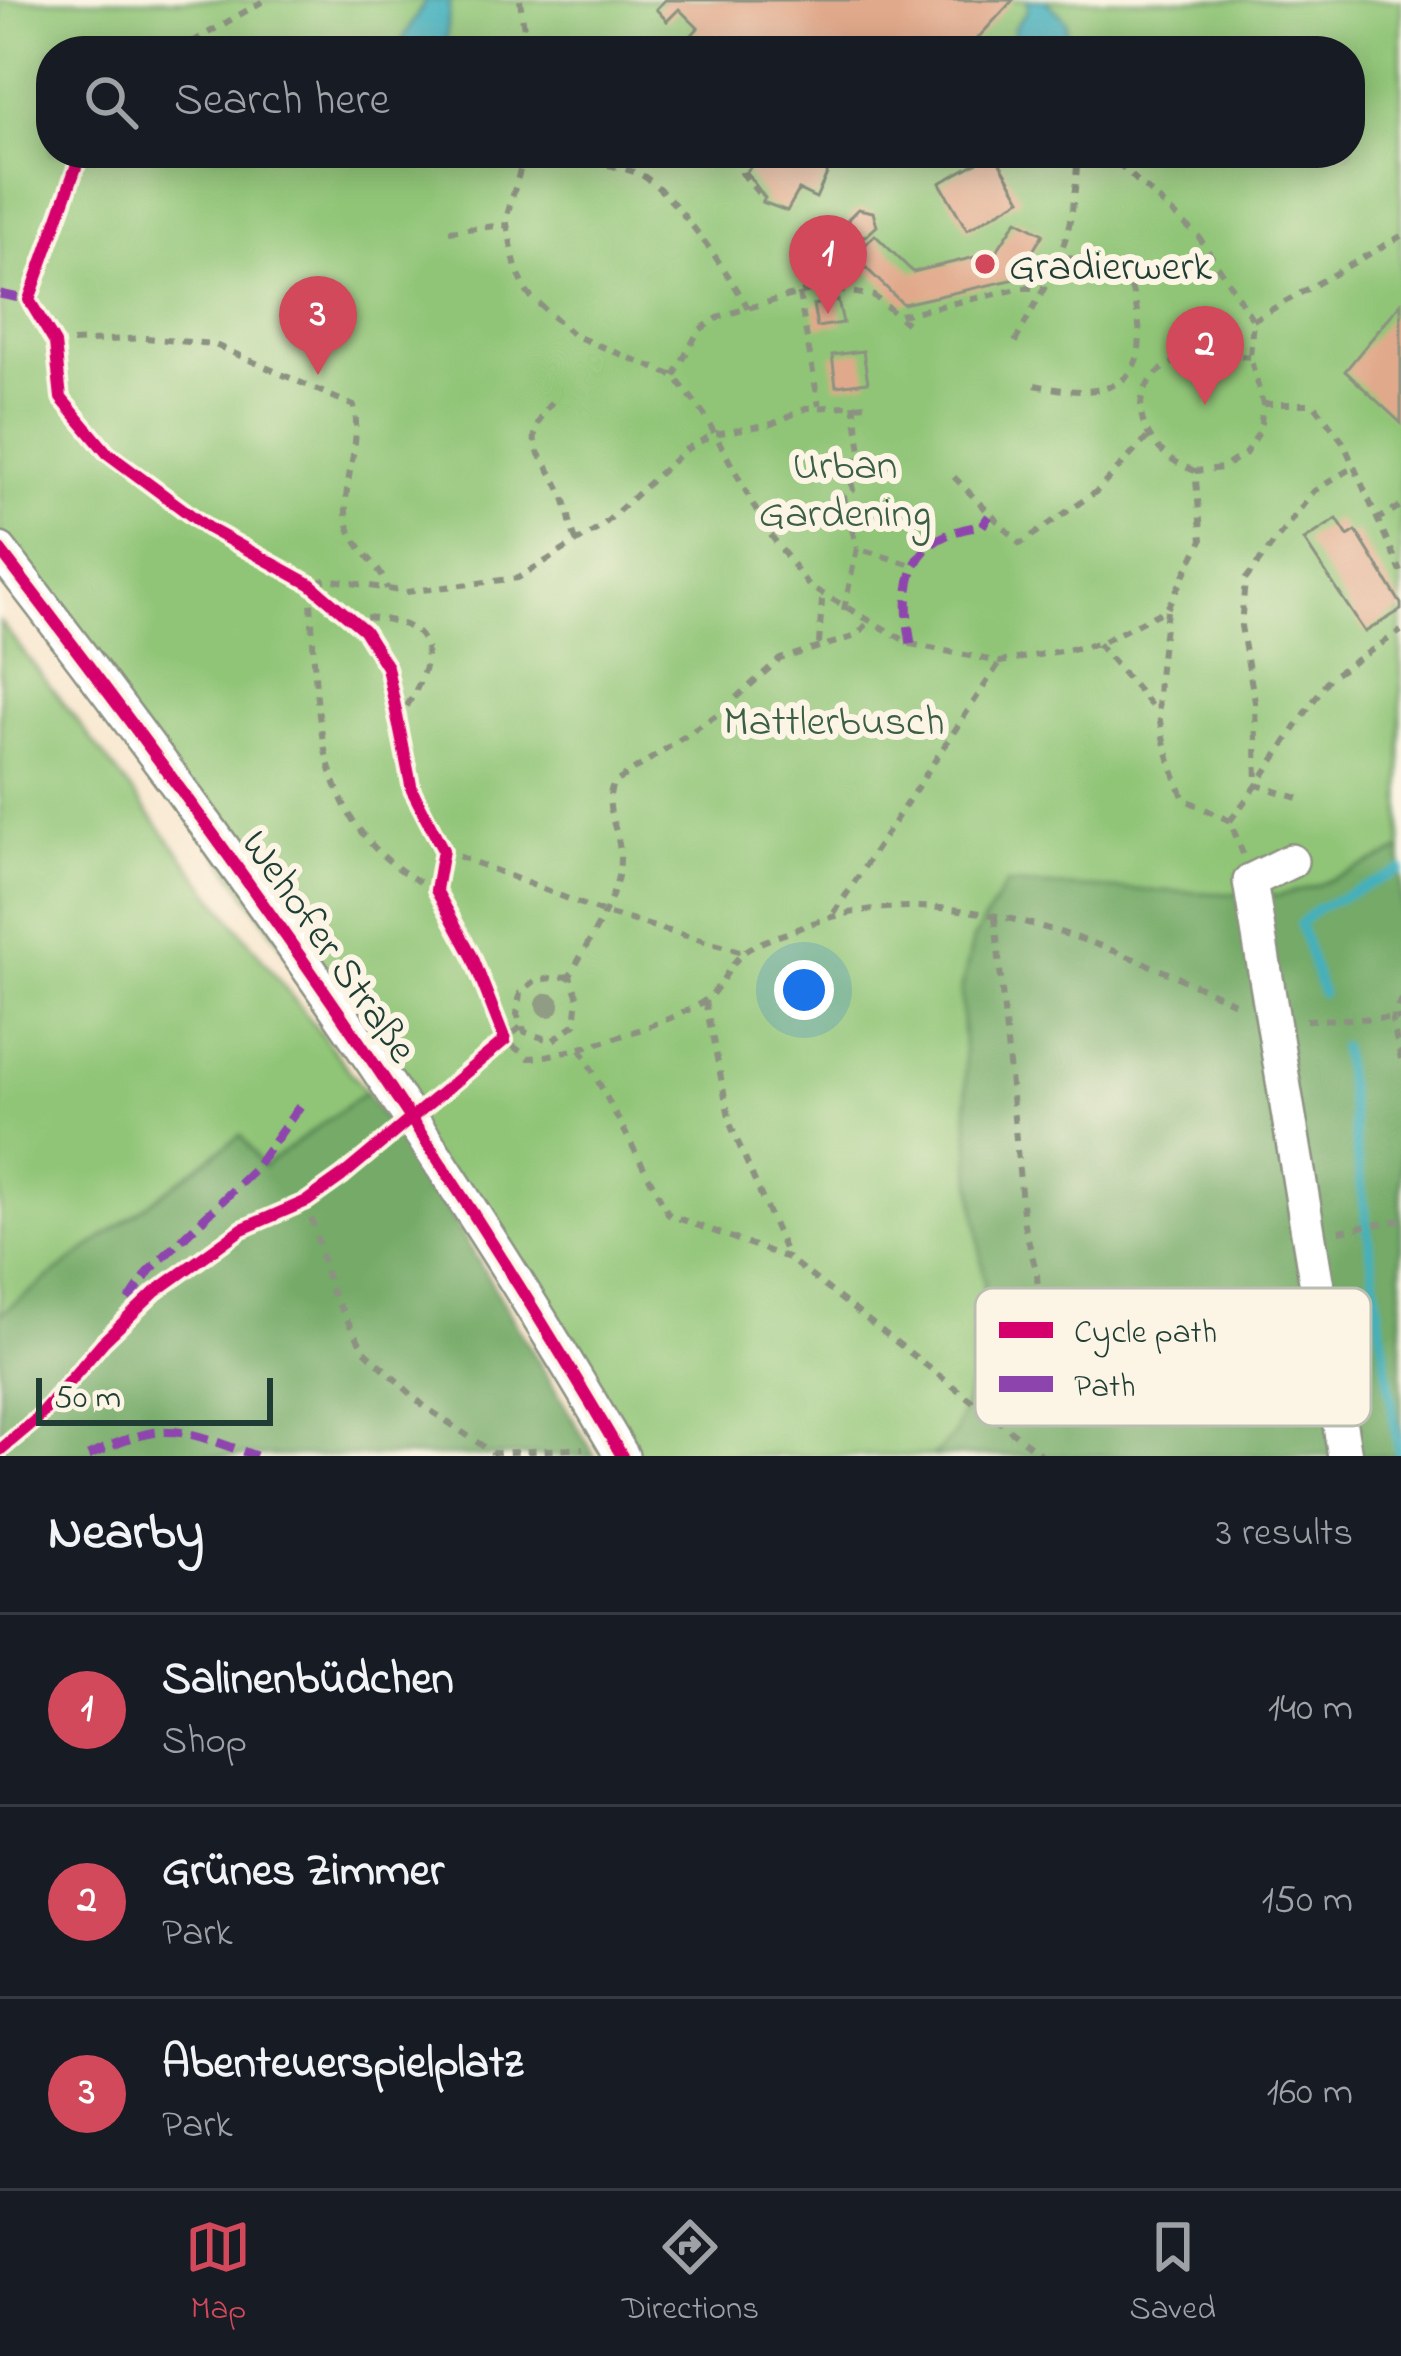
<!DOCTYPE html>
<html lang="en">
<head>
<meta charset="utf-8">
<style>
  body { margin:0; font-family:"Indie Flower",sans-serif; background:#242831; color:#f1f3f6 }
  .scale { position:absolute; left:36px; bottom:30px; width:237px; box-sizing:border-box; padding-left:12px; border:6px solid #1f3d34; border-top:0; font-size:33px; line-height:42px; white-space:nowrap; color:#1f3d34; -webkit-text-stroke:9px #fcf5e5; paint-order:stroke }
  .you { position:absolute; left:804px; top:990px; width:42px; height:42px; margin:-30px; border:9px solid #fff; border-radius:50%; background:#1a73e8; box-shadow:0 0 0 18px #1a73e833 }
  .badge { display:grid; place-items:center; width:78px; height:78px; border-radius:50%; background:#d1495b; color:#fff; font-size:39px; font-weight:700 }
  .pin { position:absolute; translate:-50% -99px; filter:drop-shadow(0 3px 6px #0008) }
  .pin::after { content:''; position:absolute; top:63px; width:42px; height:36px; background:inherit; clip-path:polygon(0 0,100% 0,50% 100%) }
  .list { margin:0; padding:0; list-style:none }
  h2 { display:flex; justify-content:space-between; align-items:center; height:156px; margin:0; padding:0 48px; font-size:51px }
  h2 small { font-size:39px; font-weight:400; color:#9ea1a6 }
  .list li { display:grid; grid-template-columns:78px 1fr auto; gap:36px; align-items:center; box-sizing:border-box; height:192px; padding:0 48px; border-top:3px solid #363941 }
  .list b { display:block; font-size:45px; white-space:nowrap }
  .list p { margin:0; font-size:39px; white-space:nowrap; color:#9ea1a6 }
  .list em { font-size:39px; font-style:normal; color:#9ea1a6 }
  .icon { flex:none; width:66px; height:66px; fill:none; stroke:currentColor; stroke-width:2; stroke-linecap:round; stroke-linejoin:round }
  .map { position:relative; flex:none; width:1401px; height:1456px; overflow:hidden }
  .search { position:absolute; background:#171b24; box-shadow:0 6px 30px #0003; left:36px; right:36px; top:36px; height:132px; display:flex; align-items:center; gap:30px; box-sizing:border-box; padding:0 42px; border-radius:48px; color:#9ea1a6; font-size:45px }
  .sheet { height:732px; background:#171b24 }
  nav { display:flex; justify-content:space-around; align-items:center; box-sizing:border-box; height:168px; border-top:3px solid #363941; background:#171b24; font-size:33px; color:#9ea1a6 }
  nav a { display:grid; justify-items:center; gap:6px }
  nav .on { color:#d1495b }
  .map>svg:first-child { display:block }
  .green { fill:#90c577; stroke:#588156; stroke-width:3; fill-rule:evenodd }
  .forest { fill:#74aa68; stroke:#4a744e; stroke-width:3 }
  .water { fill:#42b0be; stroke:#307679; stroke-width:3 }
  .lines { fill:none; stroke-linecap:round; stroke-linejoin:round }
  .stream { stroke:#42b0be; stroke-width:9 }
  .building { fill:#e1a98b }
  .minor-casing { stroke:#8c9281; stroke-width:38 }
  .path { stroke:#8c9281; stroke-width:6; stroke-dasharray:9 9; stroke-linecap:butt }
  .minor { stroke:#fff; stroke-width:33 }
  .path-bridge { stroke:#8c9281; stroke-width:6; stroke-dasharray:9 9; stroke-linecap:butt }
  .quiet { stroke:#8e44ad; stroke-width:9; stroke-dasharray:18 9; stroke-linecap:butt }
  .cycleway-casing { stroke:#fcf5e5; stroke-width:20 }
  .cycleway { stroke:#d6006c; stroke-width:12 }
  .tree { fill:#909c83 }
  .poi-dot { fill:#d1495b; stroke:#fcf5e5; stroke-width:4.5 }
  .labels { text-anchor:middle; stroke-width:12; stroke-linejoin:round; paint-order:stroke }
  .poi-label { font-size:42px; fill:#1f3d34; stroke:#fcf5e5; text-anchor:start }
  .park-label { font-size:42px; fill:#3b5f45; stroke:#fcf5e5 }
  .street-label { font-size:42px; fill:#1f3d34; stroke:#fcf5e5 }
  .key { fill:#fcf5e5; stroke:#babeb0; stroke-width:3 }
  .key-label { font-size:33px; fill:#1f3d34 }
</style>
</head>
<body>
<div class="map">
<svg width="1401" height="1456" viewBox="0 0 1401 1456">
  <rect width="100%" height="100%" fill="#fcf5e5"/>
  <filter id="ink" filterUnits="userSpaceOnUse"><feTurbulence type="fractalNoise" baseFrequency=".00833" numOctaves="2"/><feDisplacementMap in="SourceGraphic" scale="24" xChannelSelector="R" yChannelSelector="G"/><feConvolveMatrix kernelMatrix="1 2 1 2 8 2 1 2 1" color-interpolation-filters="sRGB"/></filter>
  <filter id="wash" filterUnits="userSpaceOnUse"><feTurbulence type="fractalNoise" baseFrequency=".004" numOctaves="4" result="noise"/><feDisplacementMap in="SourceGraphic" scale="48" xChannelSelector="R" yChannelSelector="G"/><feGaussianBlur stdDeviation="2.7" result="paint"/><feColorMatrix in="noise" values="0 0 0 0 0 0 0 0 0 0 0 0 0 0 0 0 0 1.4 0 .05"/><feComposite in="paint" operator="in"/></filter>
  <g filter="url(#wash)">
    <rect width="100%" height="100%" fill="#f8e6ce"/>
    <!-- green -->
    <path class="green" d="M 0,0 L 1401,0 L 1401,1456 L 634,1456 L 0,538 ZM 51,51 L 1350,51 L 1350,153 L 51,153 Z
      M 0,622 L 366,1092 L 262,1168 L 240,1136 L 0,1314 Z"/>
    <!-- forest -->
    <path class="forest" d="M 1401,850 L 1401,1456 L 933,1456 L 954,1435 L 990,1335 L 970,1163 L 961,991 L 973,939 L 1006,884 L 1278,896 L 1315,886 Z
      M 366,1092 L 443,1202 L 595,1456 L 0,1456 L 0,1314 L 241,1135 L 263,1167 Z"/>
    <!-- water -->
    <path class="water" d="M 426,0 L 450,0 L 445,51 L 396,51 Z
      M 1027,0 L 1045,0 L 1067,21 L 1066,51 L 988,51 L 1015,43 L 1014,28 L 1028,10 Z"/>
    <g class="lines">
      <!-- stream -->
      <path class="stream" d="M 1322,993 L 1300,924 L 1316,909 L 1401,870
        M 1342,1046 L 1399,1456"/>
    </g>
    <g id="blocks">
      <!-- building -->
      <path class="building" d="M 665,0 L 1013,0 L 966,51 L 678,51 L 698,28 L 679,9 L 667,21 L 656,9 Z
        M 763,153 L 797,153 L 830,167 L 816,198 L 799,190 L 787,211 L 762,202 L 765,198 L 746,172 Z
        M 994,153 L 1021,199 L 967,230 L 940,183 Z
        M 858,209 L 873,212 L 877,226 L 866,236 L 852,234 L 848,219 Z
        M 1017,220 L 1043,234 L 1016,279 L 903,304 L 854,256 L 875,235 L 913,272 L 996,252 Z
        M 838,300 L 843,323 L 817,327 L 813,305 Z
        M 1401,303 L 1401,423 L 1345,371 Z
        M 863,351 L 868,382 L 836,386 L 832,355 Z
        M 1337,519 L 1348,536 L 1356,531 L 1401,604 L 1401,610 L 1365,632 L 1304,540 Z"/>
    </g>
  </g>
  <g filter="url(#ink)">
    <use href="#blocks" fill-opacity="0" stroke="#8c9281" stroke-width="3"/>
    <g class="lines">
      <defs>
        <path id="minor" d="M 0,550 C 224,840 437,1139 622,1456
          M 1291,861 L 1250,881 L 1345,1456"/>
      </defs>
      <!-- minor casing -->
      <use href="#minor" class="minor-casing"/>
      <!-- path -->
      <path class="path" d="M 520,0 L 527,51
        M 177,51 L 265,0
        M 81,153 L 29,300 L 55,343 L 61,398 L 107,453 L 208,528 L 310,584 L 364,630 L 387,667 L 412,790 L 443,850 L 602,912 L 743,952
        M 525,153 L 506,219 L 516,269 L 528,294 L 573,335 L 674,376 L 704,414 L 767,530 L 809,586 L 911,644 L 1000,662 L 1098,644 L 1167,609 L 1202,540 L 1195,471 L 1222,468 L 1245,454 L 1260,431 L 1263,404 L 1250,357 L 1253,320 L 1199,237 L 1107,153
        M 537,153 C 560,156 617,165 637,173 C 668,184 732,278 748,308
        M 740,154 L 742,173 L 764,200
        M 449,231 L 505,225
        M 799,294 L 819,406
        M 900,315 L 1023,288 L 1043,288
        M 1253,320 L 1401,236
        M 1015,342 C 1054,268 1071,252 1077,166 L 1090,153
        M 55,343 L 144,338 L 213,344 L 354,406 C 362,442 344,476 346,513 C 348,547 380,560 387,589
        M 674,376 L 699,330 L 721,316 L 820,287 L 874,296 L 911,327
        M 1035,385 C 1125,405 1158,375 1130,284 L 1065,256
        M 552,402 C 514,451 548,453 564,498 C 570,514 569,527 578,544
        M 854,404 L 862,458 L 847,464 L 853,490 L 843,495 L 857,548
        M 1263,404 L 1314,404 L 1343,442 L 1401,572
        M 1195,471 C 1136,450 1115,382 1185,358 C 1205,351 1229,355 1250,357
        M 954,477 L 1020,544 L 1097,491 L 1147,438
        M 1376,520 L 1401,506
        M 844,610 L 857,548 L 915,566
        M 1167,611 C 1156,698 1150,716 1184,799 L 1230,821 L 1243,854
        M 348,616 C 438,618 445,650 398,720
        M 819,644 L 822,600
        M 1098,644 L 1154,709
        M 1298,798 L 1257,785 L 1329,678 L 1401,631
        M 1230,821 L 1257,785 L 1255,702 L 1241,626 L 1245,580 L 1314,491 L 1355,466
        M 443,850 L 436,890 L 472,956 L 505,1040 L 529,1058 C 562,1057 686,1019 709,997 C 722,985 729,966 742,954 C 754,943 777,937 792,931 C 937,868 1102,942 1237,1004
        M 436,890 C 307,831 318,705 310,584 L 328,579 L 406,592 L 518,578 L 601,527 L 685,450 L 714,434 L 772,424 L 807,408 L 869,405
        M 834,913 L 1000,662
        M 995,917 L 1024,1224 L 1037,1274 L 1040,1325 L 995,1416
        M 570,976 L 536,980 L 520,993 L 517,1014 L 525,1032 L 552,1041 L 575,1024 L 578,998 L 570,976 C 587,942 619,899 620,860 C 622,832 602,811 613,784 L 715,716 L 780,659 L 856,636 L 868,623
        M 1401,999 L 1392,1020 L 1401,1059
        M 705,1001 L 731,1126 L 788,1258
        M 1306,1020 L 1401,1018
        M 581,1049 L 669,1215 L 788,1258 L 1043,1456
        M 486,1056 L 521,1027
        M 307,1201 L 331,1291 L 364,1350 L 424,1406 L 493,1453 L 583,1448
        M 1339,1231 L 1401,1220"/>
      <!-- minor -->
      <use href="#minor" class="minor"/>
      <!-- path-bridge -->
      <path class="path-bridge" d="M 342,1176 L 486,1056"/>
      <!-- quiet -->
      <path class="quiet" d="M 0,294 L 29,300
        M 911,644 C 900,579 910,535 982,526 L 989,516
        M 129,1301 L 150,1270 L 253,1171 L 300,1106
        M 88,1456 C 167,1419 177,1428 256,1456"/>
      <defs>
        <path id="cycleway" d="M 0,550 C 224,840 437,1139 622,1456
          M 0,1450 L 37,1419 L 103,1342 L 155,1292 L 242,1229 L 307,1201 L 342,1176 L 505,1040 L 472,956 L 436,890 L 443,850 L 412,790 L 387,667 L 364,630 L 310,584 L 208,528 L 107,453 L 61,398 L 55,343 L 29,300 L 81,153"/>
      </defs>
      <!-- cycleway casing -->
      <use href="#cycleway" class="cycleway-casing"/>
      <!-- cycleway -->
      <use href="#cycleway" class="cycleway"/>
    </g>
    <!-- trees -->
    <circle class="tree" cx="548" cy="1005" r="12"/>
  </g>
  <!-- markers -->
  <circle class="poi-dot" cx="985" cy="264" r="12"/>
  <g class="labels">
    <!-- poi labels -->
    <g class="poi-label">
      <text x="1009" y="279">Gradierwerk</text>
    </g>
    <!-- park labels -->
    <g class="park-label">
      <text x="845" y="478">Urban<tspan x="845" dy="48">Gardening</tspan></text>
      <text x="834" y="734">Mattlerbusch</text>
    </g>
    <!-- street labels -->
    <g class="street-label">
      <text transform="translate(331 945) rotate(55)" y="15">Wehofer Straße</text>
    </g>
  </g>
  <!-- legend -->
  <rect x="975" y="1288" width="396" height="138" rx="18" class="key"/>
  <rect x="999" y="1322" width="54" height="16" fill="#d6006c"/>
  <rect x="999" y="1376" width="54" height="16" fill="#8e44ad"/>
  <g class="key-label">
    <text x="1074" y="1342">Cycle path</text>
    <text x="1074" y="1396">Path</text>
  </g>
</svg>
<div class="scale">50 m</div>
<div class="you"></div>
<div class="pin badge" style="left:828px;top:314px">1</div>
<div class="pin badge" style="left:1205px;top:405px">2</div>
<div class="pin badge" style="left:318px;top:375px">3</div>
<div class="search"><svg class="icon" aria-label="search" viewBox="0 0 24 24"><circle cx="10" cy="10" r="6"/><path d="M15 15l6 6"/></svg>Search here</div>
</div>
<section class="sheet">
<h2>Nearby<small>3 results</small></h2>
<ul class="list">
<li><span class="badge">1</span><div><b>Salinenbüdchen</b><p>Shop</p></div><em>140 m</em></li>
<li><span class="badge">2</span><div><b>Grünes Zimmer</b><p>Park</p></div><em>150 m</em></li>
<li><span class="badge">3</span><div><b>Abenteuerspielplatz</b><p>Park</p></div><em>160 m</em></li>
</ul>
</section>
<nav>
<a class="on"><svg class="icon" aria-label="map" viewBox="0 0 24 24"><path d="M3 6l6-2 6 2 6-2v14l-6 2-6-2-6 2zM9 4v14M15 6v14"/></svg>Map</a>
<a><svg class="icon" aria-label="directions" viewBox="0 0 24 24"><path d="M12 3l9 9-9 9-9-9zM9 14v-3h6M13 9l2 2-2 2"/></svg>Directions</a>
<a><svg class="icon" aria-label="saved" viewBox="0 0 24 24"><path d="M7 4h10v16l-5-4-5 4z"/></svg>Saved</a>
</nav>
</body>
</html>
